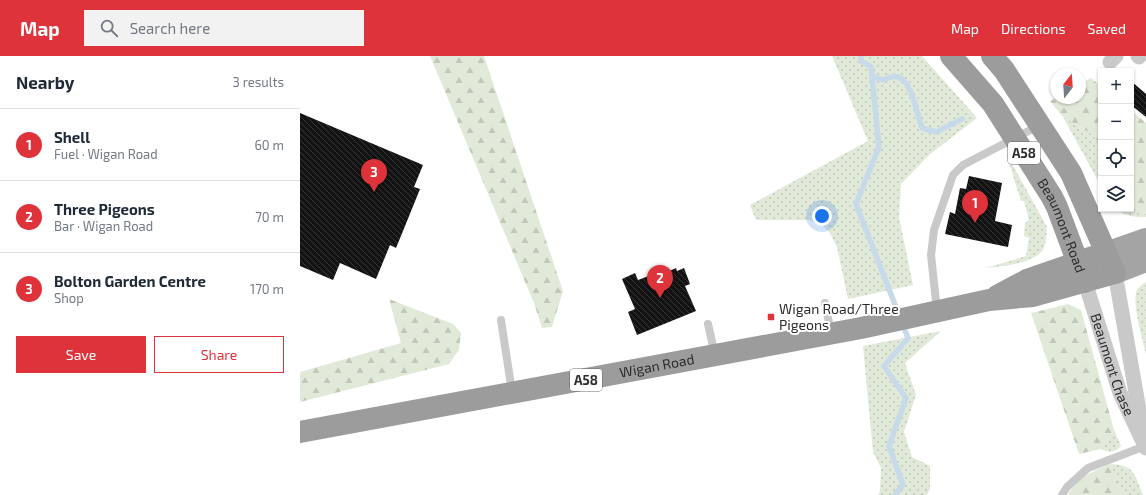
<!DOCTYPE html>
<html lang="en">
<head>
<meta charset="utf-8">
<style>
  body { margin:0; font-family:"Exo 2",sans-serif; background:#f2f2f3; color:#1f2937 }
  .controls { position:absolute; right:12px; top:12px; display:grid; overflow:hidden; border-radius:0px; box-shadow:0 1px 3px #0004 }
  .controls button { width:36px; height:36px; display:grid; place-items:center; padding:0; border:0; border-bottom:1px solid #e0e1e3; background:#fff; color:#1f2937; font:20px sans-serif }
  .compass { position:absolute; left:750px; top:12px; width:36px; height:36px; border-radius:50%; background:#fff; box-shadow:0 1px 3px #0004; rotate:17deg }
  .you { position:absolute; left:522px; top:160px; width:14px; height:14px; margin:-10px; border:3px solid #fff; border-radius:50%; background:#1a73e8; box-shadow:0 0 0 6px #1a73e833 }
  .badge { display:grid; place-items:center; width:26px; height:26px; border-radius:50%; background:#de333a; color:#fff; font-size:13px; font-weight:700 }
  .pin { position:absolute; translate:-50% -33px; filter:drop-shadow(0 1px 2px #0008) }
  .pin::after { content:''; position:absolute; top:21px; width:14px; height:12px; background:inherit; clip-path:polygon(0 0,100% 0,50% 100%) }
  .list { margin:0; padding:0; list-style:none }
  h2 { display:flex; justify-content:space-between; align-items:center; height:52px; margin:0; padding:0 16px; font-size:17px }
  h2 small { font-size:13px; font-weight:400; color:#747a83 }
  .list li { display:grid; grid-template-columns:26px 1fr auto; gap:12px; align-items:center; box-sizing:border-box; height:72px; padding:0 16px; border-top:1px solid #e0e1e3 }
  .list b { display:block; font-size:15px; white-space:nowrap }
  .list p { margin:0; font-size:13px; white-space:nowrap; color:#747a83 }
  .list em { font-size:13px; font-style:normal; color:#747a83 }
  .actions { display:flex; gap:8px; padding:12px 16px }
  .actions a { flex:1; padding:9px 0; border:1px solid #de333a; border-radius:0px; text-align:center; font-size:14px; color:#de333a }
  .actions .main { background:#de333a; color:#fff }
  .icon { flex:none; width:22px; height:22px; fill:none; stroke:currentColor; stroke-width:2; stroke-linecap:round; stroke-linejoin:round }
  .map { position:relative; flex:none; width:846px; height:439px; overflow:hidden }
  header { display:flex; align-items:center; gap:24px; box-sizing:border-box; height:56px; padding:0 20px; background:#de333a; color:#fff }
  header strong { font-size:19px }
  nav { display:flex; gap:22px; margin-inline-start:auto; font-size:14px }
  .search { width:280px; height:36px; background:#f2f2f3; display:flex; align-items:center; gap:10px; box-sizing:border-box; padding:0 14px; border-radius:0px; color:#747a83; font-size:15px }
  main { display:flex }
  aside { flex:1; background:#fff }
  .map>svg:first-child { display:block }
  .grass { fill:url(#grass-dots) }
  .forest { fill:url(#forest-firs) }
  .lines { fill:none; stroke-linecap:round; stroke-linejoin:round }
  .stream { stroke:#c6dae9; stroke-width:5.5 }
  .building { fill:url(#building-back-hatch) }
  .service { stroke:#c9c9c9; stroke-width:8 }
  .minor { stroke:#c9c9c9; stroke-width:15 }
  .primary { stroke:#a4a4a4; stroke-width:22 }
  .trunk { stroke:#9c9c9c; stroke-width:22 }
  .poi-dot { fill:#de333a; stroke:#fff; stroke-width:1.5 }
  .labels { text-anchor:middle; stroke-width:4; stroke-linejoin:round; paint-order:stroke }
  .shield { fill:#fff; stroke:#6b6b6b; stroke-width:1 }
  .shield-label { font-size:13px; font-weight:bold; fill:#2c2c2c }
  .street-label { font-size:14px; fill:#2c2c2c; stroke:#fff }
  .poi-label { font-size:14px; fill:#2c2c2c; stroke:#fff; text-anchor:start }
</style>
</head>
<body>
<header>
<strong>Map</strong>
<div class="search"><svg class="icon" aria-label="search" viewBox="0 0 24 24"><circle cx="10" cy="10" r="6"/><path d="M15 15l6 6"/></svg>Search here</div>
<nav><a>Map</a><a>Directions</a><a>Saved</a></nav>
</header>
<main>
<aside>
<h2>Nearby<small>3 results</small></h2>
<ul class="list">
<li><span class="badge">1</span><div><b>Shell</b><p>Fuel · Wigan Road</p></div><em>60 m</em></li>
<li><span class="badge">2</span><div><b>Three Pigeons</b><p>Bar · Wigan Road</p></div><em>70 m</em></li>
<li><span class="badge">3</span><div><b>Bolton Garden Centre</b><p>Shop</p></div><em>170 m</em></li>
</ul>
<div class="actions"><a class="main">Save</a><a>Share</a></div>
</aside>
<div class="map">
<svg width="846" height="439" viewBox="0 0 846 439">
  <defs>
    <pattern id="grass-dots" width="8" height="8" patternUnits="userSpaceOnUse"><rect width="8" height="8" fill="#e1e9d9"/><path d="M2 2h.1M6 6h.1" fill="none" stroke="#c1c8ba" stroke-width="1.8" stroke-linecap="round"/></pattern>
    <pattern id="forest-firs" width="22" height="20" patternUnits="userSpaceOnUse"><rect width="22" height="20" fill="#e1e9d9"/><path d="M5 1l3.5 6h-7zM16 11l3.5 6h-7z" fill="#c1c8ba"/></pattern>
    <pattern id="building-back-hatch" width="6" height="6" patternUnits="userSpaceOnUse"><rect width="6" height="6" fill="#131313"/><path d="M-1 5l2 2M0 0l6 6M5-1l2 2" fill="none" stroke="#363636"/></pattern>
  </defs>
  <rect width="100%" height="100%" fill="#fff"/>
  <!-- grass -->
  <path class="grass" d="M 532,0 L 622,0 L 677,62 L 629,99 L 601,128 L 599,161 L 613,229 L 548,243 L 537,191 L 530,177 L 522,169 L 509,164 L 456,164 L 450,149 L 568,85 Z
    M 763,61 L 791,77 L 801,89 L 801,130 Z
    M 706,97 L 747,171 C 746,179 747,188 742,195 C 732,208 701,210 686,212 L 726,200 L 729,182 L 724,180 L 725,167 L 729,164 L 724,145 L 721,145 Z
    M 831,148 L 846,158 L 846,161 C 835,161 825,161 817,153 L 831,153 Z
    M 846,226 L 846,299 C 843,284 833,251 836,237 C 837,232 841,229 846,226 Z
    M 641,275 L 605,307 L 616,339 L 604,376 L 612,401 L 630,410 L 630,433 L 627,439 L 578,439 L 580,435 L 581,412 L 573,396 L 563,290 Z
    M 814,374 L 821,390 C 815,397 809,397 801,393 Z
    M 810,408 C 835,409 835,419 843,439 L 824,439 Z"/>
  <!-- forest -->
  <path class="forest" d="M 130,0 L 184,0 L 263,235 L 252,271 L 242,272 L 234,247 Z
    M 791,22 L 801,30 L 801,89 L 791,77 L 763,61 L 750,45 L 756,42 L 780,42 L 780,28 Z
    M 831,54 L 846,67 L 846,158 L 831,148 Z
    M 89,243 L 153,268 L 161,277 L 159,294 L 149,308 L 0,346 L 0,316 L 101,287 Z
    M 768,248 L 781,254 L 814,374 L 801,393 L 779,398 L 731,257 Z
    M 810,408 L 824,439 L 768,439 C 777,422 793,415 810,408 Z"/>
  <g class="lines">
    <!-- stream -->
    <path class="stream" d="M 561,0 L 561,5 L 571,11 L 579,91 L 556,148 L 599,259
      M 572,20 L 583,24 C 588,22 593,19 598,21 C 612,25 617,59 622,72 L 636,76 L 662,63
      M 595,439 L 603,429 L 589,390 L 606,342 L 584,310 L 608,282 L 602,267"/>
  </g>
  <!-- building -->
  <path class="building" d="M 831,25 L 846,38 L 846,61 L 831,49 Z
    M 0,57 L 123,109 L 114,131 L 120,133 L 103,175 L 96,192 L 90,189 L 76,223 L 40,207 L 33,224 L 0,210 Z
    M 669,120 L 702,127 L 695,165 L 712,169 L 708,191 L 645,178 L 650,156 L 655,158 L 660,132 L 666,133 Z
    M 376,212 L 377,215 L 384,212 L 390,228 L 385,230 L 396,255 L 337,279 L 328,256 L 335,253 L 322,223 L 335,217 L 338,224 L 354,218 L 356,221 Z"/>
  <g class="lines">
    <!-- service -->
    <path class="service" d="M 525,247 L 531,277
      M 637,255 L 631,199 L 634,174 L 653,119 L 663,109 L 738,70
      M 201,264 L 212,336
      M 408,268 L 415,299
      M 762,439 L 767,431 L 788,412 L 845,390"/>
    <!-- minor -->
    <g class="minor">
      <path d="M 838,0 L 839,1"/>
      <path d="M 810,6 L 816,0"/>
      <path d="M 815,217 L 842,371"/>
      <path id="s1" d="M 785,226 L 820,337 L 846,392"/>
    </g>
    <!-- primary -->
    <path class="primary" d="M 806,197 L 846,183
      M 815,217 L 846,205"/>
    <!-- trunk -->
    <g class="trunk">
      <path id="s2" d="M 651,0 L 693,48 L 752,141 L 757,151 L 785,226"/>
      <path d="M 697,240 L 727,224 L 793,201"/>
      <path id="s3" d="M 0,376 L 561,272 L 689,244 L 733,240 L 815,217 L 771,117 L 704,14 L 692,0"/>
    </g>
  </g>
  <!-- markers -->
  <rect class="poi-dot" x="467" y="257" width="8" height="8" rx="2"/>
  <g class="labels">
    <!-- shield labels -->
    <g class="shield">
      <rect x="708" y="86" width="32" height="22" rx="3"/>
      <rect x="270" y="313" width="32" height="22" rx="3"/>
    </g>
    <g class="shield-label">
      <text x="724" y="102">A58</text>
      <text x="286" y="329">A58</text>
    </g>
    <!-- street labels -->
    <g class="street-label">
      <text dy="5" stroke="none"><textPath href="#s2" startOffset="204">Beaumont Road</textPath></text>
      <text dy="5" stroke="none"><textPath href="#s1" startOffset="87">Beaumont Chase</textPath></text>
      <text dy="5" stroke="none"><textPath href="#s3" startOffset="363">Wigan Road</textPath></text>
    </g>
    <!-- poi labels -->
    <g class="poi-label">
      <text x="479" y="258">Wigan Road/Three<tspan x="479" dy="16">Pigeons</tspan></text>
    </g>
  </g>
</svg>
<div class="controls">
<button>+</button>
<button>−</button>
<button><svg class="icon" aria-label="locate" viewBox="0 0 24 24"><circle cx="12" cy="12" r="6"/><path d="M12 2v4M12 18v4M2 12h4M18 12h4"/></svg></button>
<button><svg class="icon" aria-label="layers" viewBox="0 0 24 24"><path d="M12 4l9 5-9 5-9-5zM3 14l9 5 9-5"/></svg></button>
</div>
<svg class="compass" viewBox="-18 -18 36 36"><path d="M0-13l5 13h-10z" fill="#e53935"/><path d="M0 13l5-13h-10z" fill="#747a83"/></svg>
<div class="you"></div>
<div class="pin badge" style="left:675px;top:167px">1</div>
<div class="pin badge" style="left:360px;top:242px">2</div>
<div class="pin badge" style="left:74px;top:136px">3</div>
</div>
</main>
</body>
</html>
